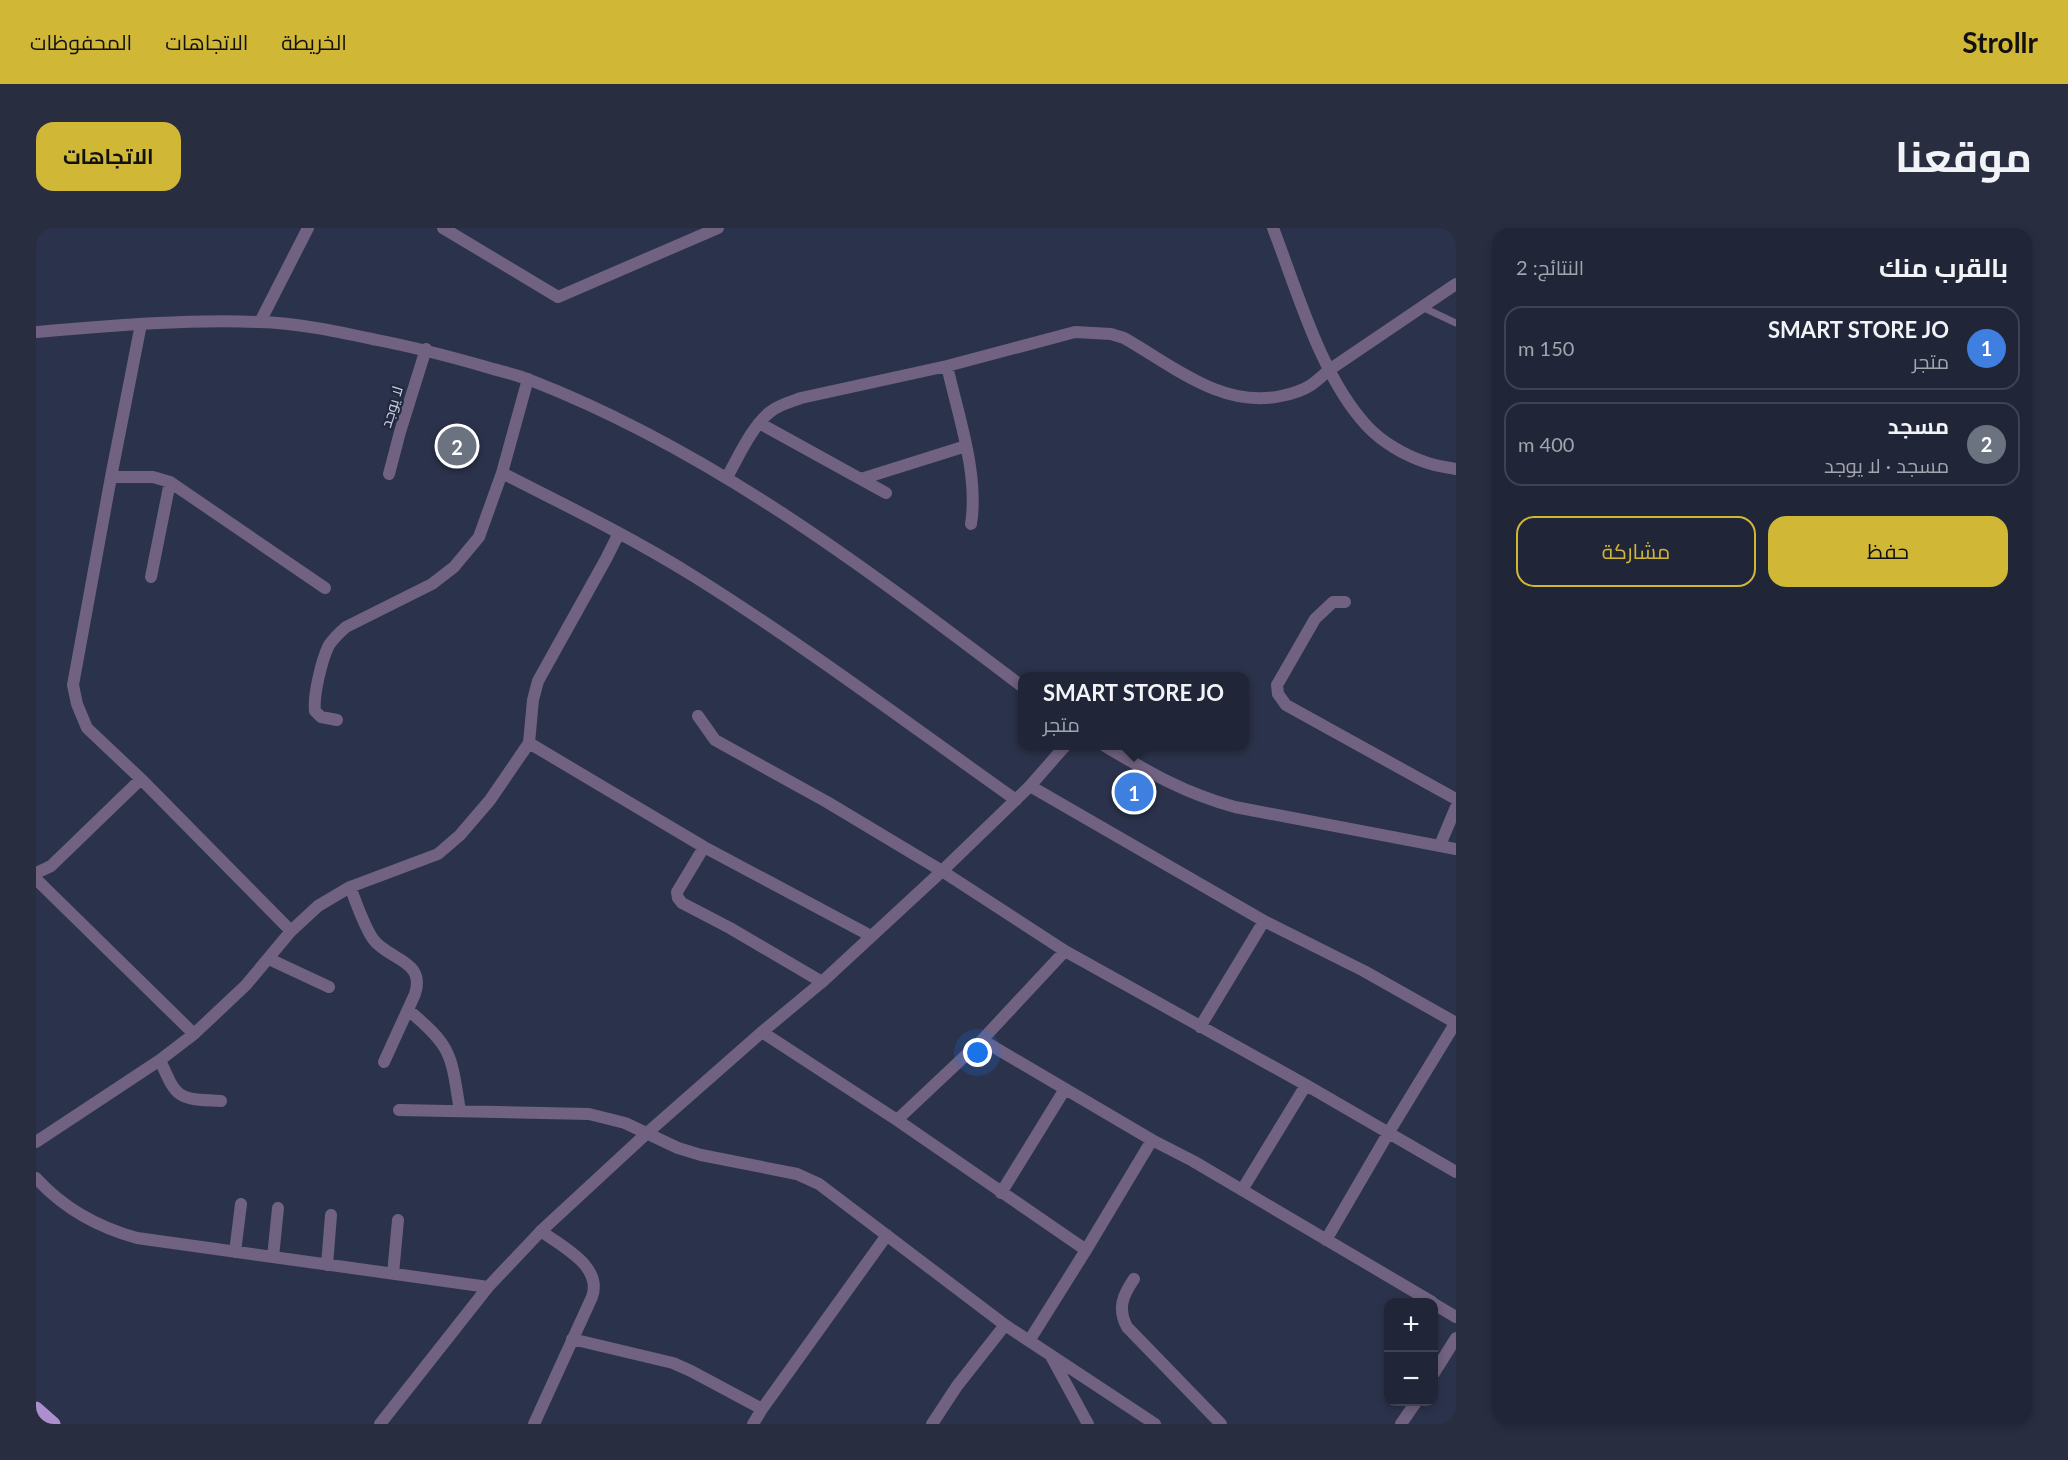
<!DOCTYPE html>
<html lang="ar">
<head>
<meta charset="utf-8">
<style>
  body { margin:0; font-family:Lato,Cairo,sans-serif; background:#282e40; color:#f1f3f6; direction:rtl }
  .controls { position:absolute; right:18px; bottom:18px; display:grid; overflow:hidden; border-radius:12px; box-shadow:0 3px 9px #0003 }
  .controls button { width:54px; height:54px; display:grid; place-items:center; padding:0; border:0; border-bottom:2px solid #3d4353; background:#202638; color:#f1f3f6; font:30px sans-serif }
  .you { position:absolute; left:942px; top:825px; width:21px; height:21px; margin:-15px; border:4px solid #fff; border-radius:50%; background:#1a73e8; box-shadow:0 0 0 9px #1a73e833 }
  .badge { display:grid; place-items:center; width:39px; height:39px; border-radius:50%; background:#d0b736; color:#fff; font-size:20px; font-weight:700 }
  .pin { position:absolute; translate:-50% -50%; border:3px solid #fff; box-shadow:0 2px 6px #0006 }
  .popup { position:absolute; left:982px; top:444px; width:231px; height:78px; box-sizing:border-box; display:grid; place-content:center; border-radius:12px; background:#202638; filter:drop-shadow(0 2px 4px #0005); font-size:20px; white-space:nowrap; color:#a2a5ae }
  .popup b { font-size:22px; color:#f1f3f6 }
  .popup::after { content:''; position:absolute; left:50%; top:100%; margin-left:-12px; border:12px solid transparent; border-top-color:#202638 }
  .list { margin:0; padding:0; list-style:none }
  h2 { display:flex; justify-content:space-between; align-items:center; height:78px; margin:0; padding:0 24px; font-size:26px }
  h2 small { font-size:20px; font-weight:400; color:#a2a5ae }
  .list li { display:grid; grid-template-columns:39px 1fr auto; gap:18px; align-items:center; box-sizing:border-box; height:84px; margin:0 12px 12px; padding:0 12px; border:2px solid #3d4353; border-radius:18px }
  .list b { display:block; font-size:22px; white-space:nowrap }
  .list p { margin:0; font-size:20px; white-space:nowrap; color:#a2a5ae }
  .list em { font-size:20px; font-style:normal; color:#a2a5ae }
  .actions { display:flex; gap:12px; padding:18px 24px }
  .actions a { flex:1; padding:14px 0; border:2px solid #d0b736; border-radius:18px; text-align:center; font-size:21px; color:#d0b736 }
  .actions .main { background:#d0b736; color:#111 }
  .map { position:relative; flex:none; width:1420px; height:1196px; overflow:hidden; direction:ltr; border-radius:18px }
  header { display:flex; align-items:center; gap:36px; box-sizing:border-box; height:84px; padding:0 30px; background:#d0b736; color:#111 }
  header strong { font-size:28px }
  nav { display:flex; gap:33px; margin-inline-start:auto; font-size:21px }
  .intro { display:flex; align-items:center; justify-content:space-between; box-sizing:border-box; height:144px; padding:0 36px }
  h1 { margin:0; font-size:42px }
  .button { padding:15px 27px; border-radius:18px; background:#d0b736; color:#111; font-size:21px; font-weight:700 }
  main { display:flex; gap:36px; padding:0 36px }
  aside { flex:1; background:#202638; border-radius:18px; box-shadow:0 3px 9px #0003 }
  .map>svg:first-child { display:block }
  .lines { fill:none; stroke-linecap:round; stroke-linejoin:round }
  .service { stroke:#706280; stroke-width:7 }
  .minor { stroke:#706280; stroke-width:12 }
  .tertiary { stroke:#706280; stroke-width:12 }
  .primary { stroke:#ac8fcc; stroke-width:15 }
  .labels { text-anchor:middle; stroke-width:4.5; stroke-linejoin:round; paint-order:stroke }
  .street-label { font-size:15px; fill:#ccd2e1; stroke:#212840 }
</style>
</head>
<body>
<header>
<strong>Strollr</strong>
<nav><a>الخريطة</a><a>الاتجاهات</a><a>المحفوظات</a></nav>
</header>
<div class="intro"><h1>موقعنا</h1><a class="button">الاتجاهات</a></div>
<main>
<aside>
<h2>بالقرب منك<small>النتائج: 2</small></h2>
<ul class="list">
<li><span class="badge" style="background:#3f7fe0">1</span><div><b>SMART STORE JO</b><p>متجر</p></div><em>150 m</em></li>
<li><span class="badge" style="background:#6b7280">2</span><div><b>مسجد</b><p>مسجد · لا يوجد</p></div><em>400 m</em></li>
</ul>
<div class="actions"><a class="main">حفظ</a><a>مشاركة</a></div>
</aside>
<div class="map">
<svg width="1420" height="1196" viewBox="0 0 1420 1196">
  <rect width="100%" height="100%" fill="#2b324b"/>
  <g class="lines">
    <!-- service -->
    <path class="service" d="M 1386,79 L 1420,95"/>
    <!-- minor -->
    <path class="minor" d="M 407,0 L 522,69 L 682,0
      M 105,96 L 75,249 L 37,457 L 41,476 L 51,500 L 105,551 L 255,703
      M 911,138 C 922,187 943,246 935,296
      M 723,195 L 850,265
      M 466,245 C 531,278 597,310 659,349 C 769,418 874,497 980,572
      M 353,246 L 364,204 L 390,121
      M 75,249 L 117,249 L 134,254 L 289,360
      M 691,249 C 702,230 716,198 734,184 C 742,177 754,174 765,170 L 911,138 L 1039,104 L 1075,106 L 1088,110 C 1136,137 1186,181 1245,168 C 1255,166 1266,163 1275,157 C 1281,153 1287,147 1293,142 L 1420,56
      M 825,251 L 930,218
      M 115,349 L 134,254
      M 1309,374 L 1297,374 L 1279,391 L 1241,457 L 1242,466 L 1250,477 L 1420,571
      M 662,488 L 679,512 L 791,574 L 906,643 L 1029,723 L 1270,857 L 1420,944
      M 301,492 L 285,489 L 279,483 C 277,467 286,431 293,417 C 298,410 303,405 310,399 L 396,356 L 418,339 L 443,309 L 466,245 L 492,151
      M 493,515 L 668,619 L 835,708
      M 994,558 L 1228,693 L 1328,743 L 1420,795
      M 1404,617 L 1420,579
      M 668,619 L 641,664 L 642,670 L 646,675 L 694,700 L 786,754
      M 0,645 L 15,638 L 105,551
      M 0,651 L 158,806
      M 314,659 C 321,676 327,696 337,711 C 352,732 390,732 379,766 L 348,834
      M 233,731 L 293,759
      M 372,782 C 417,819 415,827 424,883
      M 1164,799 L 1228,693
      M 726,804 L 861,892 L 1050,1022
      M 946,812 L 1116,912 L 1157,933 L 1396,1074
      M 124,832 C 141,871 141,871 185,873
      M 363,882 L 553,886 L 589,895 L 642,920 L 665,927 L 761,946 L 783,956 L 969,1097 L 1119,1196
      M 861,892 L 946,812 L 1029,723
      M 0,914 L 124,832 L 158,806 L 210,757 L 255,703 L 282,678 L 314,659 L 402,626 L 424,607 L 454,572 L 493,515 L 497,472 L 502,453 L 570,331 L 583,305
      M 0,950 C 28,981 61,999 101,1010 L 452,1059
      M 1206,962 L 1270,857
      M 965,965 L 1029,861
      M 1290,1012 L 1353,904 L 1420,794
      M 199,1024 L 205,976
      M 237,1029 L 242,980
      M 291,1037 L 295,987
      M 357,1046 L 362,992
      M 1098,1051 C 1087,1067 1081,1080 1091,1099 L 1185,1196
      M 1398,1076 L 1420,1089
      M 536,1111 L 637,1135 L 655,1143 L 726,1181
      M 993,1113 L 1050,1022 L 1116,912
      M 1016,1130 L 1052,1196
      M 1398,1145 L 1420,1110
      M 498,1196 L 556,1069 C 567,1038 526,1019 505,1003
      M 717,1196 L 726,1181 L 851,1007
      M 896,1196 L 921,1158 L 969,1097
      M 1365,1196 L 1380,1174"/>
    <!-- tertiary -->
    <path class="tertiary" d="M 1237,0 C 1261,62 1285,149 1331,198 C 1346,214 1368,227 1389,234 C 1398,238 1410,239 1420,241
      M 224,94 L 272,0
      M 0,104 C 72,98 151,91 223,94 C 262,95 303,104 341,112 C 377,119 412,128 447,138 C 463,143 479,146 494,152 C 677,223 832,342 987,459
      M 1069,518 C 1114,545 1148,565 1199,579 L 1420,621
      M 344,1196 L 452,1059 L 505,1003 L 610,906 L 726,804 L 786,754 L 906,643 L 994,558 L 1029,518"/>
    <!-- primary -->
    <path class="primary" d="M 0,1181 L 17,1196"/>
  </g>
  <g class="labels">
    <!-- street labels -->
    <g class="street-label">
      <text transform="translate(356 179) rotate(-73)" y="5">لا يوجد</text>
    </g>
  </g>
</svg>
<div class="controls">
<button>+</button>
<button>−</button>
</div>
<div class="you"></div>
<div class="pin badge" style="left:1098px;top:564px;background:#3f7fe0">1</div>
<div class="popup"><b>SMART STORE JO</b>متجر</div>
<div class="pin badge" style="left:421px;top:218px;background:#6b7280">2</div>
</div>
</main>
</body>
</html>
